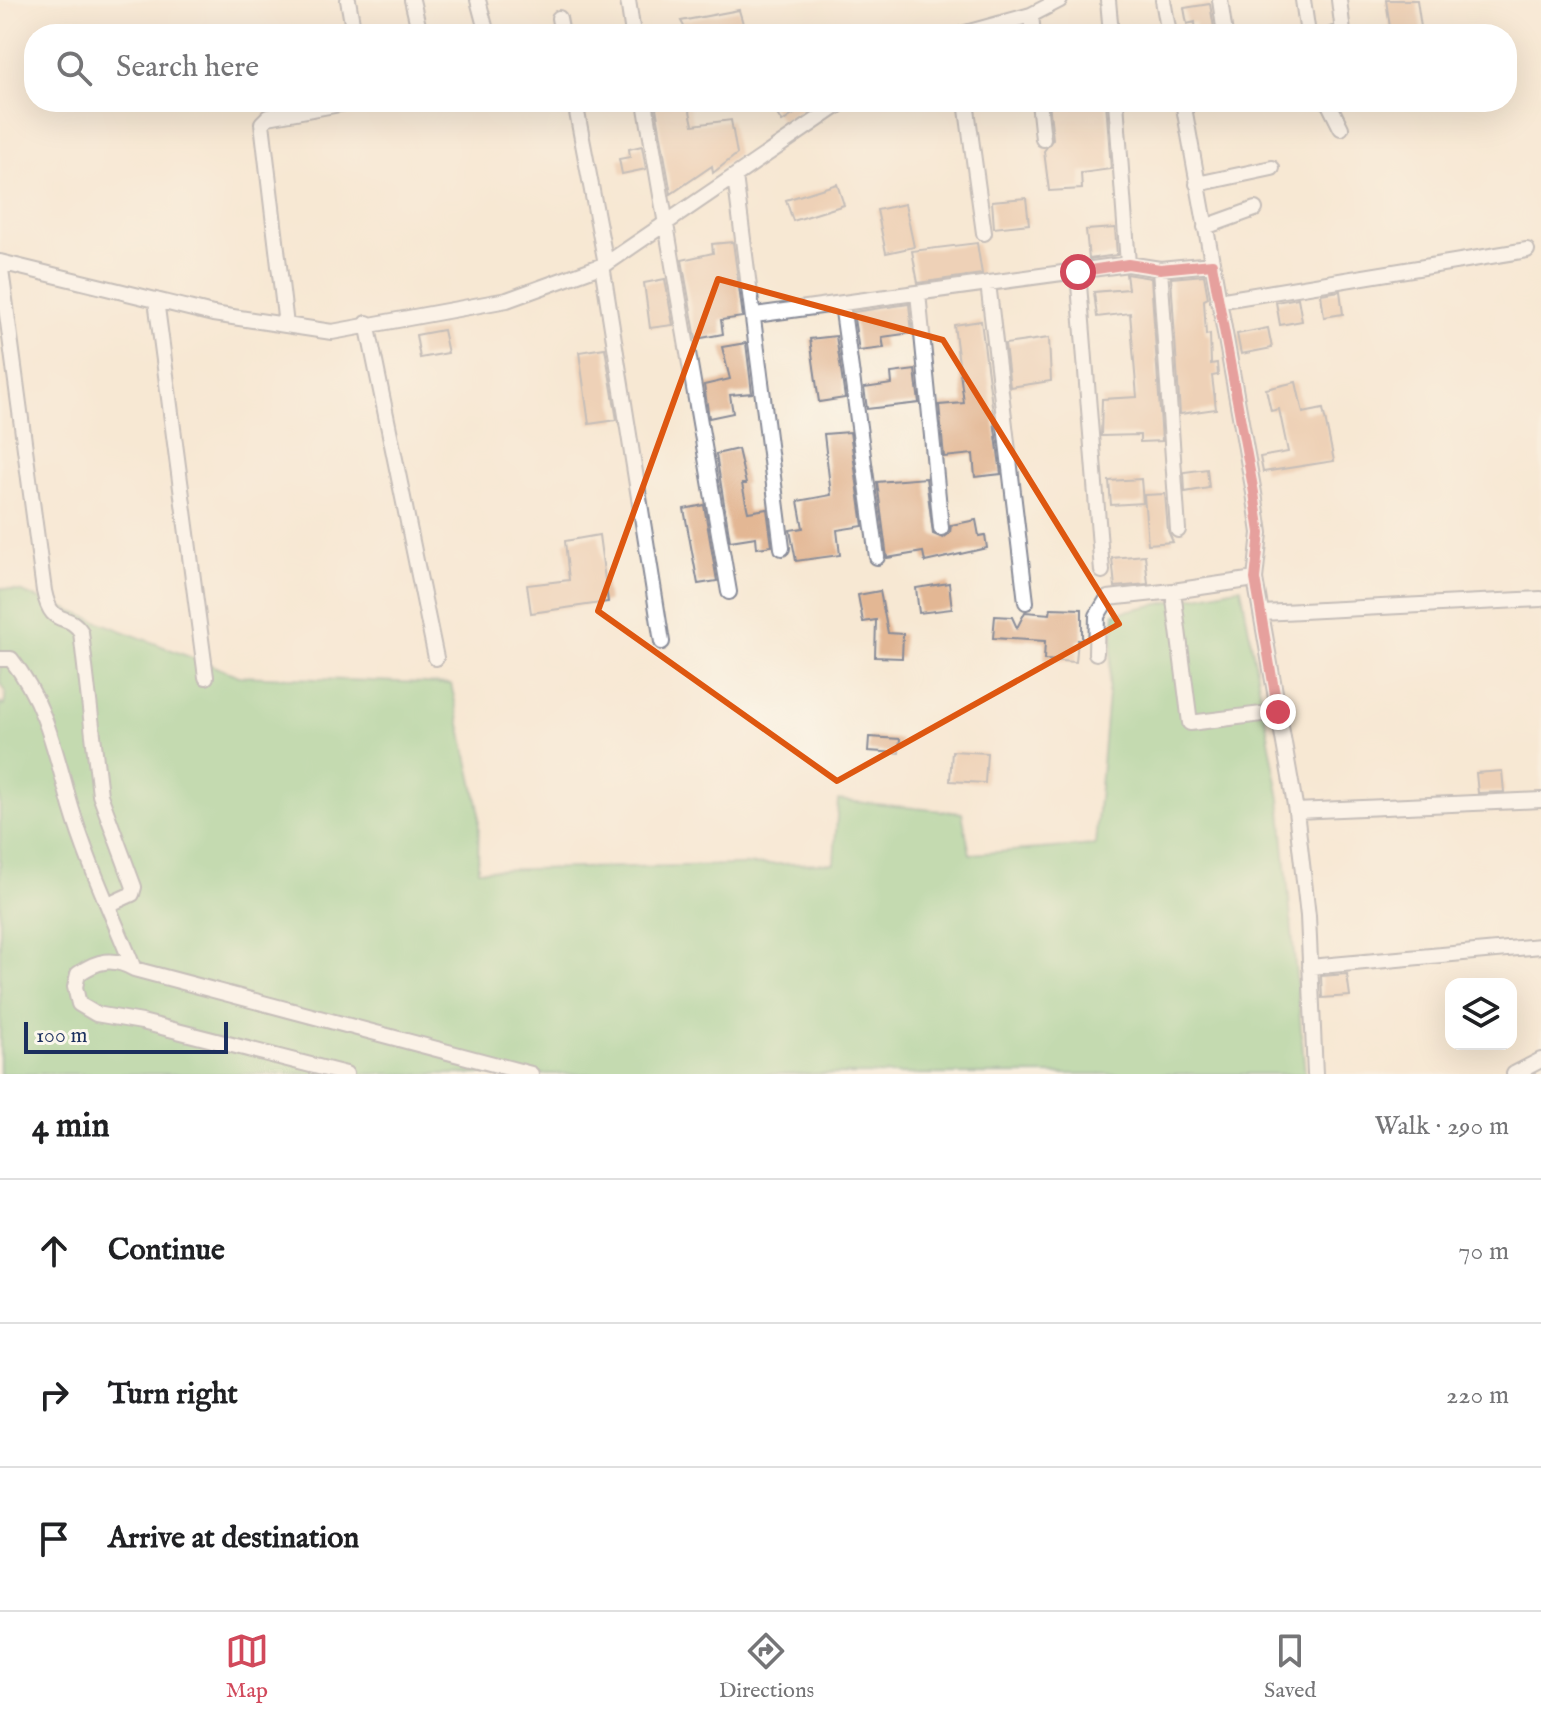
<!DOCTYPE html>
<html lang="en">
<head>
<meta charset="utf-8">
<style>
  body { margin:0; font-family:"IM FELL English",serif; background:#f2f2f2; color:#202124 }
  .controls { position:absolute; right:24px; bottom:24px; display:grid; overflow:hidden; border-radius:16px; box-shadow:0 8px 32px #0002 }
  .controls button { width:72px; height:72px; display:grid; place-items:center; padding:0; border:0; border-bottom:2px solid #e0e0e0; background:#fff; color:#202124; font:40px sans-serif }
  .scale { position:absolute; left:24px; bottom:20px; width:204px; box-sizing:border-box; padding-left:8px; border:4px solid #1b2f5e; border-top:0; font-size:22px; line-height:28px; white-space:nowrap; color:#1b2f5e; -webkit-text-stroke:6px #fbf7ec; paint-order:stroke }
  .stop { position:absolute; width:24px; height:24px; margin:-18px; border:6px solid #d1495b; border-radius:50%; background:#fff }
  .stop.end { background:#d1495b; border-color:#fff; box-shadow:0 2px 8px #0008 }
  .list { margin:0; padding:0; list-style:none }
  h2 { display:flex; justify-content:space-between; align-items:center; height:104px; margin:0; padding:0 32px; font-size:34px }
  h2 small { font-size:26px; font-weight:400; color:#757577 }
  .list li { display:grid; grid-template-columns:52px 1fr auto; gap:24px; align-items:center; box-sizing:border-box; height:144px; padding:0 32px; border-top:2px solid #e0e0e0 }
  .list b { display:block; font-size:30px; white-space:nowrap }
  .list em { font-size:26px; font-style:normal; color:#757577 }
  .icon { flex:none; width:44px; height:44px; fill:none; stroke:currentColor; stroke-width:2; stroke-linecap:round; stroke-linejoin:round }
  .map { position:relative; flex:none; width:1541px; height:1074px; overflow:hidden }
  .search { position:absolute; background:#fff; box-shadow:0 8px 32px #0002; left:24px; right:24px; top:24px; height:88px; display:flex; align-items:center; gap:20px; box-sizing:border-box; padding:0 28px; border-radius:32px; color:#757577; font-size:30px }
  .sheet { height:536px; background:#fff }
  nav { display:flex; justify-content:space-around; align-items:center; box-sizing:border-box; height:112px; border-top:2px solid #e0e0e0; background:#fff; font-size:22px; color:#757577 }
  nav a { display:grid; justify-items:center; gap:4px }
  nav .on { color:#d1495b }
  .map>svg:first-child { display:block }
  .green { fill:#85cb86; stroke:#507d72; stroke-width:2 }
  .building { fill:#e3b794 }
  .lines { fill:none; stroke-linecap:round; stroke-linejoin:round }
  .street-casing { stroke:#898c98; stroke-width:18 }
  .street { stroke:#fff; stroke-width:14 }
  .route { stroke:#d1495b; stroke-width:10 }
  .marked { fill:none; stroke:#de5710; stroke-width:6; stroke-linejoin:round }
</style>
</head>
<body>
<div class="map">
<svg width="1541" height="1074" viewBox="0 0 1541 1074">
  <rect width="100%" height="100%" fill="#fbf7ec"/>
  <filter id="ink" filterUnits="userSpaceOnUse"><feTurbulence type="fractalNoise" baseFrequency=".0125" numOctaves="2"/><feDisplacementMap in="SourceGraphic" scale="16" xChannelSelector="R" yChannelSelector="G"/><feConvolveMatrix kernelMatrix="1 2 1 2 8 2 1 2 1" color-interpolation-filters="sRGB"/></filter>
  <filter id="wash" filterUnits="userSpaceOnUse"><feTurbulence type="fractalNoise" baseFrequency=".006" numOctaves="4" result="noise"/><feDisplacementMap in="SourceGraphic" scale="32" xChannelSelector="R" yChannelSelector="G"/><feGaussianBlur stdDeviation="1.8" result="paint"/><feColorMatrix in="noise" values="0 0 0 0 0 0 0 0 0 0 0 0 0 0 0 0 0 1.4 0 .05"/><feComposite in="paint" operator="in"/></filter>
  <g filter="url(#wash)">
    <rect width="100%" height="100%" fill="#f7e8d3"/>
    <!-- green -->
    <path class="green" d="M 1241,587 L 1280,799 L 1305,1074 L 0,1074 L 0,703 L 4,706 L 6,692 L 0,682 L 0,588 L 22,592 L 239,676 L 451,684 L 479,809 L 478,870 L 834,863 L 838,800 L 962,813 L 970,854 L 1095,845 L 1115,613 Z"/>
    <g id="blocks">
      <!-- building -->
      <path class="building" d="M 1386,0 L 1417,0 L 1422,34 L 1391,34 Z
        M 1210,4 L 1215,34 L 1196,34 L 1195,22 L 1187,24 L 1184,8 Z
        M 739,10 L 746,34 L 688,34 L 681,21 Z
        M 655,102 L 688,102 L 693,125 L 731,120 L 737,154 L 713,173 L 712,166 L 671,194 Z
        M 769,102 L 812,102 L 782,122 Z
        M 1049,102 L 1106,102 L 1111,169 L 1081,173 L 1082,189 L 1049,191 L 1044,151 L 1053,139 Z
        M 642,146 L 646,169 L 622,174 L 619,159 L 630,157 L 629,149 Z
        M 837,184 L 844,205 L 793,221 L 786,200 Z
        M 1026,198 L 1029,224 L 994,228 L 992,201 Z
        M 905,204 L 914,247 L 886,253 L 877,210 Z
        M 1115,228 L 1117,255 L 1089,259 L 1086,230 Z
        M 733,242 L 743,317 L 721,320 L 723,334 L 696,339 L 682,260 L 713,253 L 712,244 Z
        M 977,243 L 982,274 L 918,283 L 912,251 Z
        M 1126,274 L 1151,278 L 1162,441 L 1140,442 L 1140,435 L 1101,436 L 1102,399 L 1137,397 L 1130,313 L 1097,317 L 1094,292 L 1128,289 Z
        M 1204,275 L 1208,298 L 1204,300 L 1206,335 L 1210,334 L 1211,364 L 1217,363 L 1218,375 L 1212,376 L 1216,409 L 1180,414 L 1171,278 Z
        M 665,279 L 673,325 L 650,328 L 644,283 Z
        M 1340,291 L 1343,314 L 1324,317 L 1321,294 Z
        M 1298,298 L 1302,321 L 1280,325 L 1276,302 Z
        M 909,304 L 912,333 L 882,337 L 884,348 L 859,351 L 853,312 Z
        M 981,321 L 1001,474 L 975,477 L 973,454 L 944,457 L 939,405 L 964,403 L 954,325 Z
        M 1268,328 L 1272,348 L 1241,354 L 1237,334 Z
        M 443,330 L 448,353 L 420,358 L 416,335 Z
        M 836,336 L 845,398 L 819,402 L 810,339 Z
        M 1049,338 L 1051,381 L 1010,387 L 1005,344 Z
        M 746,343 L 752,393 L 730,395 L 733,413 L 709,418 L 704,385 L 730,379 L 722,347 Z
        M 605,348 L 617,420 L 589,424 L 579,352 Z
        M 915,370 L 919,403 L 867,409 L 864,388 L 892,384 L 891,373 Z
        M 1296,382 L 1303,413 L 1323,409 L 1334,461 L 1263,472 L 1260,457 L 1288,452 L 1279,409 L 1271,411 L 1266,389 Z
        M 850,432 L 863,526 L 837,530 L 840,555 L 796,561 L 790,530 L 803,528 L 798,501 L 831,495 L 824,434 Z
        M 738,449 L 746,484 L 742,484 L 748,512 L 767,509 L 772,546 L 757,548 L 756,537 L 730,541 L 716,454 Z
        M 1207,469 L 1209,488 L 1185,492 L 1184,472 Z
        M 926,478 L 933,534 L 943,538 L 950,533 L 951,525 L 976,520 L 979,536 L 985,535 L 987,548 L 925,562 L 923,552 L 887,558 L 877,482 Z
        M 1141,479 L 1143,503 L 1111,505 L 1109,481 Z
        M 1165,494 L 1168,531 L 1173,542 L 1148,544 L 1144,495 Z
        M 704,505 L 717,581 L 698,584 L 684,509 Z
        M 599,535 L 608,602 L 531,613 L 527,585 L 569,580 L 565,541 Z
        M 1145,555 L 1148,584 L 1115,587 L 1112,558 Z
        M 949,583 L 952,609 L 919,613 L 916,588 Z
        M 880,591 L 888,633 L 903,634 L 902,658 L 875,657 L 876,620 L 863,622 L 858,595 Z
        M 1051,608 L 1082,609 L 1082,640 L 1078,640 L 1076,662 L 1044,660 L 1045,641 L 993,638 L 995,616 L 1012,617 L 1017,628 L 1025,612 L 1050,614 Z
        M 869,737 L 900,739 L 899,753 L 868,751 Z
        M 952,751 L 987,753 L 985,783 L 950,781 Z
        M 1502,771 L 1504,792 L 1478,793 L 1476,773 Z
        M 1347,974 L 1350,996 L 1322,998 L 1321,976 Z"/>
    </g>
  </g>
  <g filter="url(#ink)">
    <use href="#blocks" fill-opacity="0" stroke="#898c98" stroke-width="2"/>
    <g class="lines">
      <defs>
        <path id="street" d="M 348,0 L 354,34
          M 412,0 L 420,34
          M 478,0 L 487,34
          M 628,0 L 633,34
          M 1108,0 L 1111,34
          M 1163,0 L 1169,34
          M 1220,0 L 1225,34
          M 1303,0 L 1308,34
          M 1031,15 L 1033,34
          M 559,18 L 562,34
          M 962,34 L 1031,15 L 1060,0
          M 1333,34 L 1343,32 L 1339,0
          M 575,102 L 606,264
          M 645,102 L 729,592
          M 966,102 L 984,233
          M 1039,102 L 1043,139
          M 1116,102 L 1128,264
          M 1183,102 L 1254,493 L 1260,533 L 1255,579 L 1296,811 L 1308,916 L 1315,1074
          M 1328,102 L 1341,128
          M 735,176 L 782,548
          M 1197,184 L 1272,168
          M 1205,227 L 1255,209
          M 0,262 L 213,314 L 332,332 L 507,300 L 606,264 L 843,102
          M 0,262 L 44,591 C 52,630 67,610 81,632 L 100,795 L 134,887 L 132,894 L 108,905
          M 602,265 L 662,642
          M 1160,269 L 1178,530
          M 1078,272 L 1102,571
          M 988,283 L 1026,602
          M 918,293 L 941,528
          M 156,300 L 206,677
          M 1218,301 L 1527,250
          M 842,304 L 877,557
          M 755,315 L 1128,264 L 1160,269 L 1212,264
          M 367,323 L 436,658
          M 286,325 L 262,123 L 268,117 L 351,102
          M 1173,591 L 1255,579
          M 1262,613 L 1541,599
          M 1096,653 L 1097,616 L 1108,598 L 1173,591 L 1190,723 L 1278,712
          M 0,659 L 11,659 C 46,702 56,756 71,807 C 87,862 113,916 134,969 L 531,1074
          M 1296,811 L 1541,800
          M 1310,967 L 1541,946
          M 134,969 C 113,957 98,960 78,974 L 75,987 L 79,1004 L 96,1014 L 142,1022 L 346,1074
          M 1514,1074 L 1541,1060"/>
      </defs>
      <!-- street casing -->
      <use href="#street" class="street-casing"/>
      <!-- street -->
      <use href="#street" class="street"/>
    </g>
  </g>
  <g class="lines" filter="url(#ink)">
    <!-- route -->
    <path class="route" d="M 1078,272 L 1128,264 L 1160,269 L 1212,264 L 1254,493 L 1260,533 L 1255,579 L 1278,712"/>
  </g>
  <!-- marked area -->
  <path d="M0 0H1541V1074H0ZM 718,279 L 943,340 L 1119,624 L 837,781 L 598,611 Z" fill="#f7e8d3" fill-opacity=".55" fill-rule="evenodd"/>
  <path class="marked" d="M 718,279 L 943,340 L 1119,624 L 837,781 L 598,611 Z"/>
</svg>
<div class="controls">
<button><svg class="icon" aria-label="layers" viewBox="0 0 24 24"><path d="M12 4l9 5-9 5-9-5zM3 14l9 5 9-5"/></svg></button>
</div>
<div class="scale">100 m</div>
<div class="stop" style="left:1078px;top:272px"></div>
<div class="stop end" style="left:1278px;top:712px"></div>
<div class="search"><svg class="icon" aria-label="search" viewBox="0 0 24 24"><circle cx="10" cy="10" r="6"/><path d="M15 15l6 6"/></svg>Search here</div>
</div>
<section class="sheet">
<h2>4 min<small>Walk · 290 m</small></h2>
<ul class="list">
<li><svg class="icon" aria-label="ahead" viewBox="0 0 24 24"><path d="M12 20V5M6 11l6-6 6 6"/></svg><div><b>Continue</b></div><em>70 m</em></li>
<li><svg class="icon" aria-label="right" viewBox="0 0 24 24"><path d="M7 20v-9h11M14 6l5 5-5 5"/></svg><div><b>Turn right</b></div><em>220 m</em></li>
<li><svg class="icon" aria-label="arrive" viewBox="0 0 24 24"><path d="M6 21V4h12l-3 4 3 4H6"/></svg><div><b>Arrive at destination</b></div></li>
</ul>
</section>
<nav>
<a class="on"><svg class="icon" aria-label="map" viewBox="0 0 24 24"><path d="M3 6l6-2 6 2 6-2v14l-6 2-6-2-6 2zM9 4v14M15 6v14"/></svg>Map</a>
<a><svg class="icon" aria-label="directions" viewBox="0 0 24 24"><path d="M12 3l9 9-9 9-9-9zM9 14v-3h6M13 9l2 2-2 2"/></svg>Directions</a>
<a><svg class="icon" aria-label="saved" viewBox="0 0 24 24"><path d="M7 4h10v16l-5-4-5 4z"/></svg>Saved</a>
</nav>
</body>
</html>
